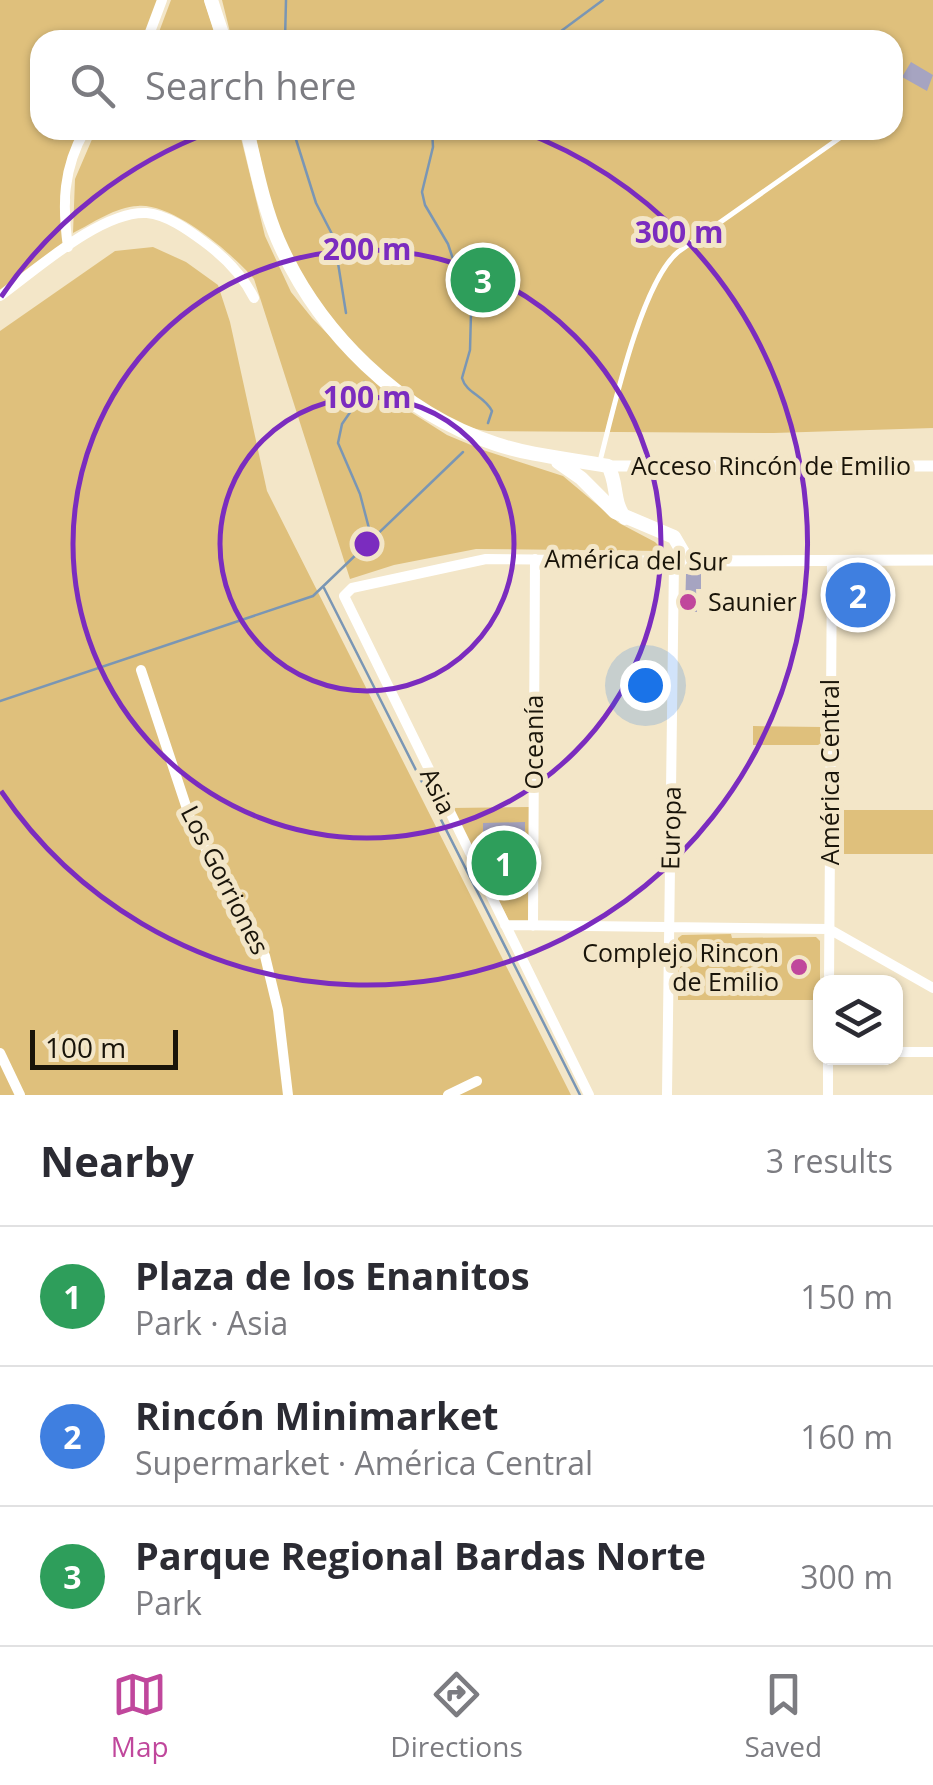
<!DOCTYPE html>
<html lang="en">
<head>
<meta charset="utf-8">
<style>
  body { margin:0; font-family:"Open Sans",sans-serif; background:#f7f7f7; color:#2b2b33 }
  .controls { position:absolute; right:30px; bottom:30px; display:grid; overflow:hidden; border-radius:20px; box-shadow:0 2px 8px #0004 }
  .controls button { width:90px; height:90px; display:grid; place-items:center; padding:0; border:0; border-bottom:2px solid #e1e1e2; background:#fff; color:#2b2b33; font:50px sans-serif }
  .scale { position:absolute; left:30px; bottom:25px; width:148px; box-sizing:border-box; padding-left:10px; border:5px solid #191409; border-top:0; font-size:28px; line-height:35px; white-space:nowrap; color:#191409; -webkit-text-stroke:8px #f3e6c8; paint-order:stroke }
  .you { position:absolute; left:645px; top:685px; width:35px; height:35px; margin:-25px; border:8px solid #fff; border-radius:50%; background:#1a73e8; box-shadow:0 0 0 15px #1a73e833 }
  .badge { display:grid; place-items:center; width:65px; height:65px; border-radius:50%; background:#c0479c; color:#fff; font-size:32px; font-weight:700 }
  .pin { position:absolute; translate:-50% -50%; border:5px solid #fff; box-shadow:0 2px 10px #0006 }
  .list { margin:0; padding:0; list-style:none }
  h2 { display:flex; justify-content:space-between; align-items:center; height:130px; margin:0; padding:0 40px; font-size:42px }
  h2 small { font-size:32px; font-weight:400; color:#7c7c81 }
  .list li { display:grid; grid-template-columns:65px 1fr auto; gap:30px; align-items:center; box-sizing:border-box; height:140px; padding:0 40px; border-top:2px solid #e1e1e2 }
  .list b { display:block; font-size:38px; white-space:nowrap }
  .list p { margin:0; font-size:32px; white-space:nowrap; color:#7c7c81 }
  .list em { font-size:32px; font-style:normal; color:#7c7c81 }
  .icon { flex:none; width:55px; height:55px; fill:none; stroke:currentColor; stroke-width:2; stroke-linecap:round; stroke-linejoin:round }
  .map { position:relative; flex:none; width:933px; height:1095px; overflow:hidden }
  .search { position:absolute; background:#fff; box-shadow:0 2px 8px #0004; left:30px; right:30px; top:30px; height:110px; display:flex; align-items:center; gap:25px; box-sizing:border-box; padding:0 35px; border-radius:30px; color:#7c7c81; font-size:38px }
  .sheet { height:550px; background:#fff }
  nav { display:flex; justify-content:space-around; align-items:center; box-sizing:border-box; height:140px; border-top:2px solid #e1e1e2; background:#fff; font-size:28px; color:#7c7c81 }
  nav a { display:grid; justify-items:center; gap:5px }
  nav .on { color:#c0479c }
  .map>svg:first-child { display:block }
  .green { fill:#dfc07c }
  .water { fill:#a3cefe; stroke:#7a96b4; stroke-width:2.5 }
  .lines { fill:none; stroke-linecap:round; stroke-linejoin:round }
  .stream { stroke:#7a96b4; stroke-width:2.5 }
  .building { fill:#a6a4c1 }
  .service { stroke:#fff; stroke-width:5 }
  .minor { stroke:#fff; stroke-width:10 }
  .tertiary { stroke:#fff; stroke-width:11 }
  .secondary { stroke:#fff; stroke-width:14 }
  .ring { fill:none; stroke:#7b2cbf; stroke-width:5 }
  .poi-dot { fill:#c0479c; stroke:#f3e6c8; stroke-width:4 }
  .labels { text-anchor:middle; stroke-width:10; stroke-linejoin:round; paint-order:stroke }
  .street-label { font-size:25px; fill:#191409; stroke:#f3e6c8 }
  .poi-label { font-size:25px; fill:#191409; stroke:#f3e6c8; text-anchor:start }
  .centre { fill:#7b2cbf; stroke:#f3e6c8; stroke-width:5 }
  .ring-label { font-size:30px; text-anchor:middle; font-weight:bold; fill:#7b2cbf; stroke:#f3e6c8; stroke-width:10; stroke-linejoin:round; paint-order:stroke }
</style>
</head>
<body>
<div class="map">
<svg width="933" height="1095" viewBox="0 0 933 1095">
  <rect width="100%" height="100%" fill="#f3e6c8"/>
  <!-- green -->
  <path class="green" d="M 0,0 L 162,0 L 147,40 L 40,40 L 40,130 L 85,130 L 72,153 L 68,247 L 0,296 Z
    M 171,0 L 204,0 L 217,40 L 156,40 Z
    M 222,0 L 933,0 L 933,428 L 774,433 L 488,431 C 413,422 324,320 291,256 C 271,218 264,172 254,130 L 893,130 L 893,40 L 232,40 Z
    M 96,130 L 239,130 L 265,236 L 291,292 L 312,318 L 395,402 L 447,435 L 483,450 L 563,476 L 619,523 L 655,542 L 664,551 L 476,549 L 394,565 L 350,579 L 254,279 C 232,253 173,203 138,206 C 115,207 93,223 73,233 L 75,179 Z
    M 153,247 L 186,262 L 218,285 L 230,322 L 267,491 L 571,1095 L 0,1095 L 0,331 L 115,251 Z
    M 753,726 L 821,727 L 821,745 L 753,745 Z
    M 530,807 L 528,921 L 509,921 L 452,808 Z
    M 844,810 L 933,810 L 933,854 L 844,854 Z
    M 731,934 L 732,938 L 816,937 L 820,941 L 820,1000 L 678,1000 L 678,938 L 682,935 Z"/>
  <!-- water -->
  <path class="water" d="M 743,976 L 771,977 L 771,992 L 742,991 Z"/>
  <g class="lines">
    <!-- stream -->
    <path class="stream" d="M 285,40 L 286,0
      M 549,40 L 603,0
      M 293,130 L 316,203 L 334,238 L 346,313
      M 432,130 L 433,147 L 422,192 L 425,205 L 448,244 L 471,313 L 470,350 L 462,378 C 466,393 485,396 492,411 L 488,423
      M 364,382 L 362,395 L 342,424 L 338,443 L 360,494 L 371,536
      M 324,588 L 580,1095
      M 0,701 L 313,596 L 463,452"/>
  </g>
  <!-- building -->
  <path class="building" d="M 911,62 L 933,75 L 927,91 L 902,77 Z
    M 686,574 L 701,574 L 701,589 L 696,589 L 697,612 L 685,612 Z
    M 870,580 L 870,610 L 862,610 L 862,619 L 853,619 L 853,610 L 847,610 L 847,581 Z
    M 525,822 L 525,843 L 495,843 L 495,834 L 483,834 L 483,823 Z"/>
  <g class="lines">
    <!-- service -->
    <path class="service" d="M 600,461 C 613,411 641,283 678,252 L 851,130"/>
    <!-- minor -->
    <path class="minor" d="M 147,40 L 162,0
      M 68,247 C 62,204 63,168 85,130
      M 0,296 C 36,270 102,210 147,213 C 167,215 187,229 203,241 C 225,257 242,274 254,298
      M 141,670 L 193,827 L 253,930 L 265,956 L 278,1010 L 288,1095
      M 505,925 L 829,929 L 933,988
      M 533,926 L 535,559
      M 829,982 L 832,562
      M 896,1052 L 933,1052
      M 0,1053 L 20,1095
      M 448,1095 L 477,1081
      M 589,1095 L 344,596 L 352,588 L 486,559 L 688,561
      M 667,1095 L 674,562
      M 828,1095 L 828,1058"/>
    <!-- tertiary -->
    <path class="tertiary" d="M 608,466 L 933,466
      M 688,561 L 933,560"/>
    <!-- secondary -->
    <path class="secondary" d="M 211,0 L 224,40
      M 247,130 C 256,167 263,205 278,240 C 318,332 400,413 496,444 C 532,456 571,459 608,466 C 618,483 612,501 625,518
      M 558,462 L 581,478 L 615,512 L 674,537 L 688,561"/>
  </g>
  <!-- distance rings -->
  <g class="ring">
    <circle cx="367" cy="544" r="147"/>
    <circle cx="367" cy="544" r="294"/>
    <path d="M1 297A441 441 0 0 1 213 131M521 131A441 441 0 1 1 1 791"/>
  </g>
  <!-- markers -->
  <g class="poi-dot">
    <circle cx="688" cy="602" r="10"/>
    <circle cx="799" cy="967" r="10"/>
  </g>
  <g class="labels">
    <!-- street labels -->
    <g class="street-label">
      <text x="771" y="475">Acceso Rincón de Emilio</text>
      <text transform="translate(636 560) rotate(1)" y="9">América del Sur</text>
      <text transform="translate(534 742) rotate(-90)" y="9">Oceanía</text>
      <text transform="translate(830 772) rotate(-90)" y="9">América Central</text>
      <text transform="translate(438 791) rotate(64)" y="9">Asia</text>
      <text transform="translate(671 828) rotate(-89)" y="9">Europa</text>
      <text transform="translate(225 880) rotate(63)" y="9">Los Gorriones</text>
    </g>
    <!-- poi labels -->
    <g class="poi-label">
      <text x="708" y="611">Saunier</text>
      <text x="779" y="962" text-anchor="end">Complejo Rincon<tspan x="779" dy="29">de Emilio</tspan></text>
    </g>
  </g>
  <circle cx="367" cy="544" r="15" class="centre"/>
  <g class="ring-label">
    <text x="679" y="243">300 m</text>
    <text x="367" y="260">200 m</text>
    <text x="367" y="408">100 m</text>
  </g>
</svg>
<div class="controls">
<button><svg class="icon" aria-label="layers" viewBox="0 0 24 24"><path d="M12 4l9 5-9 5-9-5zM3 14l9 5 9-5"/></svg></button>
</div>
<div class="scale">100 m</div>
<div class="you"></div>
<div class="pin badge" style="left:504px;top:863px;background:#2e9e5b">1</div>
<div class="pin badge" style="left:858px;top:595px;background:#3f7fe0">2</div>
<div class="pin badge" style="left:483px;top:280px;background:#2e9e5b">3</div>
<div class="search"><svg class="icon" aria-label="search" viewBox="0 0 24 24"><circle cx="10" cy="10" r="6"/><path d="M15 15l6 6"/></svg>Search here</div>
</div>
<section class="sheet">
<h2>Nearby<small>3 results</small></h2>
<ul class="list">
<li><span class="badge" style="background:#2e9e5b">1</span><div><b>Plaza de los Enanitos</b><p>Park · Asia</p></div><em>150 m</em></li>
<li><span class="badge" style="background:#3f7fe0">2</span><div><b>Rincón Minimarket</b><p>Supermarket · América Central</p></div><em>160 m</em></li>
<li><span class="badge" style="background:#2e9e5b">3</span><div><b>Parque Regional Bardas Norte</b><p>Park</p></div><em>300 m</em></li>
</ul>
</section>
<nav>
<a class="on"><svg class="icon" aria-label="map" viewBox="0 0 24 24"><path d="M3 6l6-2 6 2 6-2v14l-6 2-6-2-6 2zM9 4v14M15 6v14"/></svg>Map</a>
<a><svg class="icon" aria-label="directions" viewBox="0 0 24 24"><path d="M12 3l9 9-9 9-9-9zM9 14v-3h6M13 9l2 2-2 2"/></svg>Directions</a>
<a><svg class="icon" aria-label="saved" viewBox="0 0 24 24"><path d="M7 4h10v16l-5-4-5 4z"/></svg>Saved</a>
</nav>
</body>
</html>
